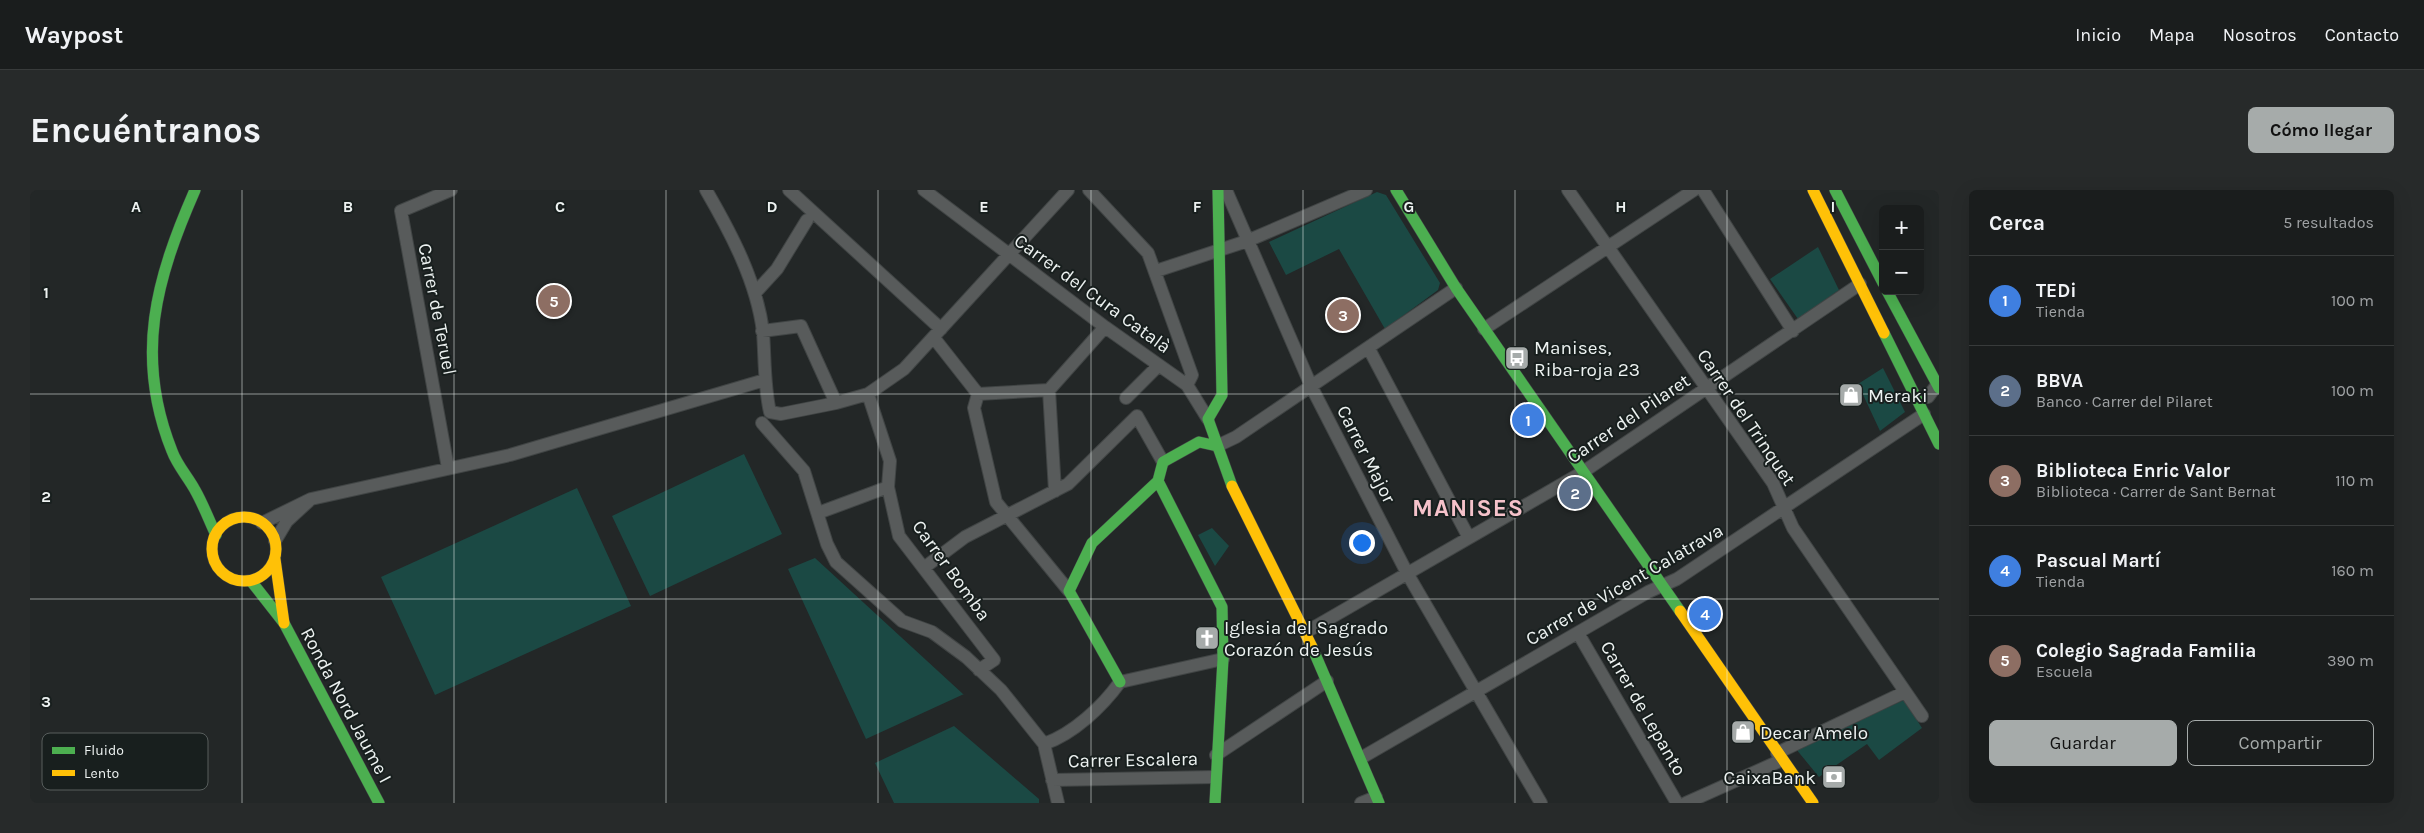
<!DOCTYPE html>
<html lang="es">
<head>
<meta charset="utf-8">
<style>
  body { margin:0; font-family:Karla,sans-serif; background:#272a2a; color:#f1f3f6 }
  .controls { position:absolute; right:15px; top:15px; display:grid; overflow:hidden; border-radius:8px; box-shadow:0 5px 20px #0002 }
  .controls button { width:45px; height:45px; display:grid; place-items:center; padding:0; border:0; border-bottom:1px solid #383b3b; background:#1a1d1d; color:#f1f3f6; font:25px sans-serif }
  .you { position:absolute; left:1331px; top:352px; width:18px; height:18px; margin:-12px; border:4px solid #fff; border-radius:50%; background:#1a73e8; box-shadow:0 0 0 8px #1a73e833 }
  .badge { display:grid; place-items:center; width:32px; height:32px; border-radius:50%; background:#a6abaa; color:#fff; font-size:16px; font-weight:700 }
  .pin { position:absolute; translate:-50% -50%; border:2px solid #fff; box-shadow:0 1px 5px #0006 }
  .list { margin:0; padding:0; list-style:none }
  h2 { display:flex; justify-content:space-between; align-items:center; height:65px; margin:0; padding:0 20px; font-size:21px }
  h2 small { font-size:16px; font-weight:400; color:#9fa2a4 }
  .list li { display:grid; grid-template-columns:32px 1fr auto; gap:15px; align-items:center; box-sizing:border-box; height:90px; padding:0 20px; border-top:1px solid #383b3b }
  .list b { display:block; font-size:19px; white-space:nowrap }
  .list p { margin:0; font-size:16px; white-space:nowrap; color:#9fa2a4 }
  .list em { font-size:16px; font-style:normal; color:#9fa2a4 }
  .actions { display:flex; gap:10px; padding:15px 20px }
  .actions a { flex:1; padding:11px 0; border:1px solid #a6abaa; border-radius:8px; text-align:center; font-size:18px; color:#a6abaa }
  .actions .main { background:#a6abaa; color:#111 }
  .map { position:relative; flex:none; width:1909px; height:613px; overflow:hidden; border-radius:8px }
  header { display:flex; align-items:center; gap:30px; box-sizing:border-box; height:70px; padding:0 25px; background:#1a1d1d; border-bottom:1px solid #383b3b }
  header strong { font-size:24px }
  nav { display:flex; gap:28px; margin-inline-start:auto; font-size:18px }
  .intro { display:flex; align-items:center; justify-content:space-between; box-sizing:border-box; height:120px; padding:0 30px }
  h1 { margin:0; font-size:35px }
  .button { padding:12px 22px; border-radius:8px; background:#a6abaa; color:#111; font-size:18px; font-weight:700 }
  main { display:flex; gap:30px; padding:0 30px }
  aside { flex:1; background:#1a1d1d; border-radius:8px; box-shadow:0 5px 20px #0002 }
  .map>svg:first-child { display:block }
  .green { fill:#1b4944 }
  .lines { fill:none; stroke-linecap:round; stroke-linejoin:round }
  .street-casing { stroke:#414545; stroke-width:14 }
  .fast-casing { stroke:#414545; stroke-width:12 }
  .slow-casing { stroke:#414545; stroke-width:12 }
  .street { stroke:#585b5b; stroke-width:12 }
  .fast { stroke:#4caf50; stroke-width:11 }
  .slow { stroke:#ffc107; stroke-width:11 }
  .grid { fill:none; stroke:#edf2f1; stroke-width:1; stroke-opacity:0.55 }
  .labels { text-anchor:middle; stroke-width:4; stroke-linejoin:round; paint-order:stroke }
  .street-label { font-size:19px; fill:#edf2f1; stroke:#181f1e }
  .poi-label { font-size:19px; fill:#edf2f1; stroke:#181f1e; text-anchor:start }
  .district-label { font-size:24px; font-weight:bold; letter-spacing:1px; fill:#f5c2ca; stroke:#181f1e }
  .key { fill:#181f1e; stroke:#585e5d; stroke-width:1 }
  .key-label { font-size:14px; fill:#edf2f1 }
  .grid-label { font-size:16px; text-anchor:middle; font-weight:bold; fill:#edf2f1; stroke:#181f1e; stroke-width:4; stroke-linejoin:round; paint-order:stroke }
</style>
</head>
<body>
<header>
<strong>Waypost</strong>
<nav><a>Inicio</a><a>Mapa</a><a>Nosotros</a><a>Contacto</a></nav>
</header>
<div class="intro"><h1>Encuéntranos</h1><a class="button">Cómo llegar</a></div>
<main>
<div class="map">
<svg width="1909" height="613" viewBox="0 0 1909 613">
  <rect width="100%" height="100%" fill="#232727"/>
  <!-- green -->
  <path class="green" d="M 1347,2 L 1356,5 L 1410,93 L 1408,100 L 1355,139 L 1309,59 L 1256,85 L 1239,52 Z
    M 1788,57 L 1809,100 L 1768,129 L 1740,89 Z
    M 1853,178 L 1875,222 L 1850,241 L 1828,194 Z
    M 714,264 L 752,344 L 620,406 L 582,326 Z
    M 547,298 L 601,416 L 405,505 L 351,387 Z
    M 1182,338 L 1199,356 L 1185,376 L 1168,345 Z
    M 785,368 L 933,504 L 934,504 L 836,549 L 758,379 Z
    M 1874,510 L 1892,538 L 1849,570 L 1837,554 L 1789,587 L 1766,559 Z
    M 924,536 L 1009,609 L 1009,613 L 864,613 L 845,573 Z"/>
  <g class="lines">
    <defs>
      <path id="street" d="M 676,0 C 701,43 727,92 733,142 C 735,169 734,196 740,222 L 751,224 L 806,213 L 838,204 L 874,179 L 1038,0
        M 759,0 L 911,139
        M 894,0 L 1075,137 L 1157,195 L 1178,229
        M 1059,0 L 1118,63 L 1162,185 L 1157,195
        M 1196,0 L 1282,198 L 1377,383 L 1511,613
        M 1538,0 L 1743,293 L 1763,338 L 1892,526
        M 1673,0 L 1763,141
        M 1126,81 L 1217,51 L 1336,0
        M 725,103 L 747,79 L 777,30
        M 1454,139 L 1664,0
        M 732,141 L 771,136 L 806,213
        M 904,148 L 948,204 L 944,218 L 966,312 L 1039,401
        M 1339,159 L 1438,346
        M 838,204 L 860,271 L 858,297 L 869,346 L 964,470 L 949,480
        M 948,204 L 1019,200
        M 1898,207 L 1909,192
        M 1096,208 L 1129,175
        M 732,233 L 774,281 L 797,354 L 806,372 L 872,431 L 902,442 L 936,467 L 971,500 L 1014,554 L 1028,613
        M 1187,256 L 1206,247 L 1426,98
        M 418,278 L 371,21 L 421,0
        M 1025,301 L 1019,200 L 1075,137
        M 281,309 L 480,265 L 735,190
        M 788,323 L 858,297
        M 232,333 L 281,309 L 257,331 L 245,351
        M 895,377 L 935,347 L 1038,294 L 1107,226 L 1133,272
        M 1276,442 L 1553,282 L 1830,94
        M 1548,443 L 1647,613
        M 1014,554 C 1043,544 1072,517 1090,492 L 1193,469
        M 1747,563 L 1875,502
        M 1186,565 L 1297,491
        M 1331,568 L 1618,402 L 1647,389 L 1894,224
        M 1022,590 L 1185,587
        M 1331,613 L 1346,607
        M 1656,613 L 1752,570"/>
      <path id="fast" d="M 165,0 C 126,89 104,166 142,261 C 147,275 158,287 165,300 C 173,314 179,330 186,345
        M 1188,0 L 1192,205 L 1178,229 L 1202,296
        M 1366,0 L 1426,98 L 1650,421
        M 1805,0 L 1853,93
        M 1857,101 L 1909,198
        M 1854,143 L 1909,254
        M 1128,291 L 1192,417 L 1193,469 L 1185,613
        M 221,391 L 254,433 L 349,613
        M 1282,457 L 1349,613
        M 1090,492 L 1039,401 L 1062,353 L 1128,291 L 1133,272 L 1169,252 L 1187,256"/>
      <path id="slow" d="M 1783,0 L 1854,143
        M 1202,296 L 1282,457
        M182 359a32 32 0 1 1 64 0a32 32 0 1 1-64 0Z
        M 245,369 L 254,433
        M 1650,421 L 1783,613"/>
    </defs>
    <!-- street casing -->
    <use href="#street" class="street-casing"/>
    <!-- fast casing -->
    <use href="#fast" class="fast-casing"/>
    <!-- slow casing -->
    <use href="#slow" class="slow-casing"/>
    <!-- street -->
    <use href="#street" class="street"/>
    <!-- fast -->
    <use href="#fast" class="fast"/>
    <!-- slow -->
    <use href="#slow" class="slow"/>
  </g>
  <!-- grid -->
  <path class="grid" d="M 212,0 L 212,613M 424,0 L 424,613M 636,0 L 636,613M 848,0 L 848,613M 1061,0 L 1061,613M 1273,0 L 1273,613M 1485,0 L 1485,613M 1697,0 L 1697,613M 0,204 L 1909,204M 0,409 L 1909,409"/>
  <!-- icons -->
  <defs>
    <symbol id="bus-square" viewBox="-11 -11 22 22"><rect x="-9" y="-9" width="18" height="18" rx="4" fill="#a6abaa" stroke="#181f1e"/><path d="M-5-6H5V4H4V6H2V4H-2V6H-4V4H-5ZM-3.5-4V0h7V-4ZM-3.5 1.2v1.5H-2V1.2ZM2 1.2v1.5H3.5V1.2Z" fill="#fff"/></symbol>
    <symbol id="shop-square" viewBox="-11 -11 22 22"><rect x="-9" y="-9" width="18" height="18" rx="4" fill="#a6abaa" stroke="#181f1e"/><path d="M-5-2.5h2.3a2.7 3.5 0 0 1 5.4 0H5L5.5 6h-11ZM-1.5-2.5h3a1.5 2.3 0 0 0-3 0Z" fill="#fff"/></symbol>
    <symbol id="church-square" viewBox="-11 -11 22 22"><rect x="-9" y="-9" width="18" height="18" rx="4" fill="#a6abaa" stroke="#181f1e"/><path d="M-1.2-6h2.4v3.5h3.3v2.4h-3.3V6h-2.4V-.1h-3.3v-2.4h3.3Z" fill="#fff"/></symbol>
    <symbol id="bank-square" viewBox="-11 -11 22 22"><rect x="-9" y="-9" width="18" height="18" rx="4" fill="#a6abaa" stroke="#181f1e"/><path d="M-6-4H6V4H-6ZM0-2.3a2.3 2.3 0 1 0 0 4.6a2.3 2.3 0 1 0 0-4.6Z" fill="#fff"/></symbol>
  </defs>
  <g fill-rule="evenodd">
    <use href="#bus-square" x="1473" y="154" width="28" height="28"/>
    <use href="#shop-square" x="1807" y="191" width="28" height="28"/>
    <use href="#church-square" x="1163" y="434" width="28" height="28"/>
    <use href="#shop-square" x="1699" y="528" width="28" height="28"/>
    <use href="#bank-square" x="1790" y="573" width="28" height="28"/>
  </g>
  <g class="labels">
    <!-- street labels -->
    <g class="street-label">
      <text transform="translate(1063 103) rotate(36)" y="7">Carrer del Cura Català</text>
      <text transform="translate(408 119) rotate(79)" y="7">Carrer de Teruel</text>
      <text transform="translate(1717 227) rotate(56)" y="7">Carrer del Trinquet</text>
      <text transform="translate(1598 228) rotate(-34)" y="7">Carrer del Pilaret</text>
      <text transform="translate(1337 264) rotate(63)" y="7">Carrer Major</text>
      <text transform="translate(922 380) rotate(54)" y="7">Carrer Bomba</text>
      <text transform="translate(1594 394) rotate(-30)" y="7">Carrer de Vicent Calatrava</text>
      <text transform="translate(317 515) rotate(62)" y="7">Ronda Nord Jaume I</text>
      <text transform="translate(1614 518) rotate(60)" y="7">Carrer de Lepanto</text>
      <text transform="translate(1103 569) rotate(-1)" y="7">Carrer Escalera</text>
    </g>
    <!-- poi labels -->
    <g class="poi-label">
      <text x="1504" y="164">Manises,<tspan x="1504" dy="22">Riba-roja 23</tspan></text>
      <text x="1838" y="212">Meraki</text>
      <text x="1194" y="444">Iglesia del Sagrado<tspan x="1194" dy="22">Corazón de Jesús</tspan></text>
      <text x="1730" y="549">Decar Amelo</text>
      <text x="1786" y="594" text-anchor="end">CaixaBank</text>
    </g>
    <!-- district labels -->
    <g class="district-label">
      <text x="1438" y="326">MANISES</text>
    </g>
  </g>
  <!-- legend -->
  <rect x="12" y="543" width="166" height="57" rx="8" class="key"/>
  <rect x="22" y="557" width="23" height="7" fill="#4caf50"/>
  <rect x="22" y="580" width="23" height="6" fill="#ffc107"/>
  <g class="key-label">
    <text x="54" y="565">Fluido</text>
    <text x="54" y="588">Lento</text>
  </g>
  <g class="grid-label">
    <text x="106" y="22">A</text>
    <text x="318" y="22">B</text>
    <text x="530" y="22">C</text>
    <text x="742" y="22">D</text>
    <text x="954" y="22">E</text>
    <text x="1167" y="22">F</text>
    <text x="1379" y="22">G</text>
    <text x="1591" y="22">H</text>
    <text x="1803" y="22">I</text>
    <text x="16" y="108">1</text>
    <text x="16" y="312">2</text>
    <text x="16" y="517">3</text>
  </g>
</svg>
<div class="controls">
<button>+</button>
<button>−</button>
</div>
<div class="you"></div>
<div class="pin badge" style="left:1498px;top:230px;background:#3f7fe0">1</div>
<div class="pin badge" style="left:1545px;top:303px;background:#5c6f8a">2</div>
<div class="pin badge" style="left:1313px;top:125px;background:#8d6e63">3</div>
<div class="pin badge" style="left:1675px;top:424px;background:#3f7fe0">4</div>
<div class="pin badge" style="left:524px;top:111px;background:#8d6e63">5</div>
</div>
<aside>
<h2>Cerca<small>5 resultados</small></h2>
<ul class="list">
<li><span class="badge" style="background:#3f7fe0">1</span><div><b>TEDi</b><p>Tienda</p></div><em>100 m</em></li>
<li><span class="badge" style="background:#5c6f8a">2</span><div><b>BBVA</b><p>Banco · Carrer del Pilaret</p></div><em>100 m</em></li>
<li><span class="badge" style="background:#8d6e63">3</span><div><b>Biblioteca Enric Valor</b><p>Biblioteca · Carrer de Sant Bernat</p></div><em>110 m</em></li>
<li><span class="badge" style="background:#3f7fe0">4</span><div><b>Pascual Martí</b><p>Tienda</p></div><em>160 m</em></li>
<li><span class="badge" style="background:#8d6e63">5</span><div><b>Colegio Sagrada Familia</b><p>Escuela</p></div><em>390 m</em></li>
</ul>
<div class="actions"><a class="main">Guardar</a><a>Compartir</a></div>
</aside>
</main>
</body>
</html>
